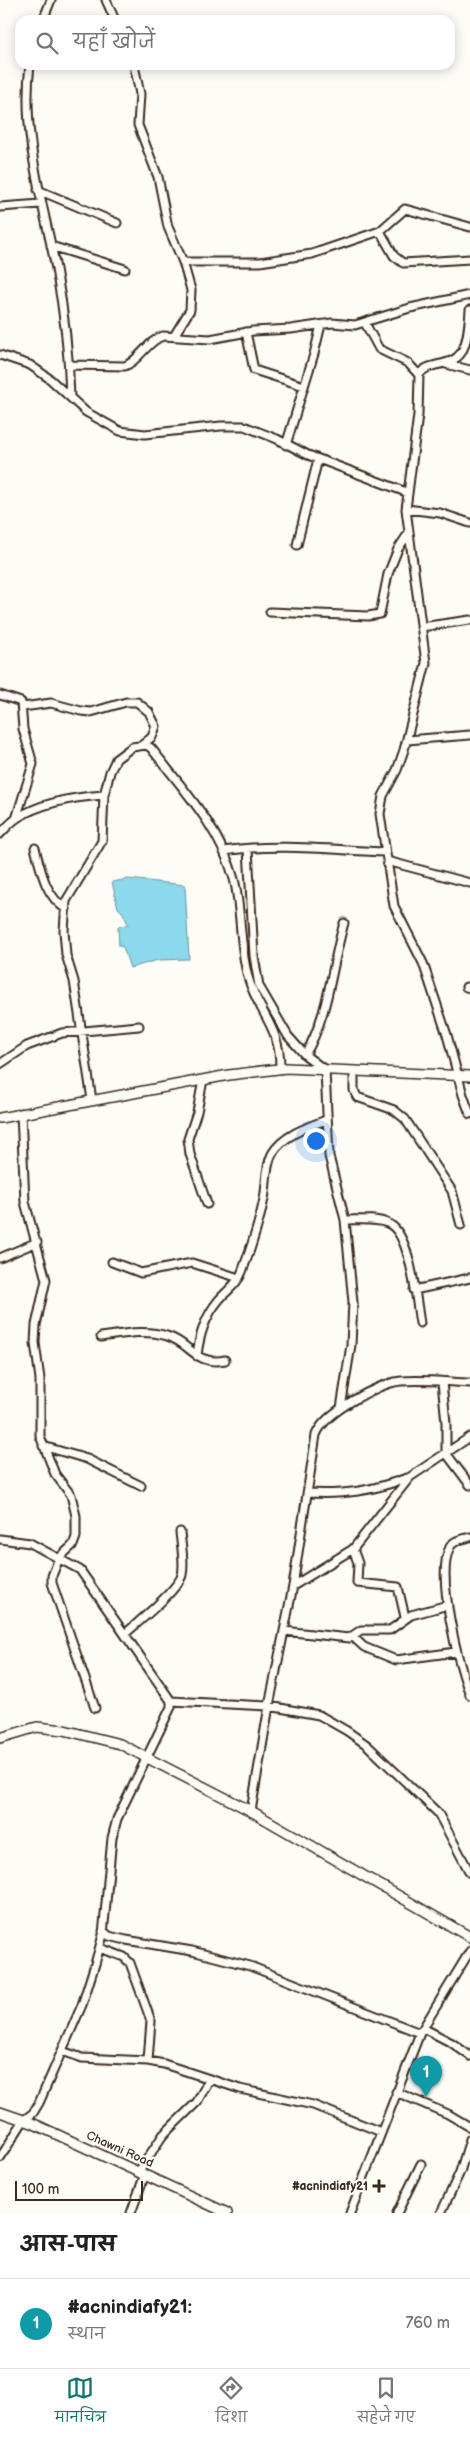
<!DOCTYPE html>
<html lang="hi">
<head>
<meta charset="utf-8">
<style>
  body { margin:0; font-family:"Balsamiq Sans","Playpen Sans Deva",sans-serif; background:#f2f2f2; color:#202124 }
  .scale { position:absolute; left:15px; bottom:12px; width:128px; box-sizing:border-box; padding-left:5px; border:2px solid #3b2a1e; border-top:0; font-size:14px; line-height:18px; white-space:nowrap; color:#3b2a1e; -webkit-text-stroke:4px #fdfcf7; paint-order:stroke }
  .you { position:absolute; left:315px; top:1140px; width:18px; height:18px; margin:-12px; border:4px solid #fff; border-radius:50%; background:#1a73e8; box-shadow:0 0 0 8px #1a73e833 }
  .badge { display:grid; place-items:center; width:32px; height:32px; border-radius:50%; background:#0f766e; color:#fff; font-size:16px; font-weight:700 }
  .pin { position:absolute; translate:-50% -41px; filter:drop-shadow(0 1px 2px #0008) }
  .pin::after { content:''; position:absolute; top:26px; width:18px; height:15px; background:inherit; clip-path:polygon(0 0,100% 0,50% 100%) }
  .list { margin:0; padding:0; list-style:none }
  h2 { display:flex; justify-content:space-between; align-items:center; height:65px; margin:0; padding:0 20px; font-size:21px }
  h2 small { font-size:16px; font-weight:400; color:#757577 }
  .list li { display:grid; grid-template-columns:32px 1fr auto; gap:15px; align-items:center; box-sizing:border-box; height:90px; padding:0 20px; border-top:1px solid #e0e0e0 }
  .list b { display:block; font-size:19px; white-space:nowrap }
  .list p { margin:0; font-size:16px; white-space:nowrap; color:#757577 }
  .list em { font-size:16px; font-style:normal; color:#757577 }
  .icon { flex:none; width:28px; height:28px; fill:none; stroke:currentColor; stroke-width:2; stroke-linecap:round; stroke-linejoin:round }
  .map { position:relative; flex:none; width:470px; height:2213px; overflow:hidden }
  .search { position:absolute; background:#fff; box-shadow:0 2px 12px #0003; left:15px; right:15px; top:15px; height:55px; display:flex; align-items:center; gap:12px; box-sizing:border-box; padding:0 18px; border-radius:15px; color:#757577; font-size:19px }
  .sheet { height:155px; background:#fff }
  nav { display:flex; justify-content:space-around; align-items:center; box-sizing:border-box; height:70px; border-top:1px solid #e0e0e0; background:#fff; font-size:14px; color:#757577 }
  nav a { display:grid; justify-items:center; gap:2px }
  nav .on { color:#0f766e }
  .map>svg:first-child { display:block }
  .water { fill:#8cd9ec; stroke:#6c939a }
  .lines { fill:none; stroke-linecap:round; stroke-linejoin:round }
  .minor-casing { stroke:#3b2a1e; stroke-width:11 }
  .tertiary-casing { stroke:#3b2a1e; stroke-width:12 }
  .minor { stroke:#fdfcf7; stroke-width:7 }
  .tertiary { stroke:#fdfcf7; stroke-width:9 }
  .poi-dot { fill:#3b2a1e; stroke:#fdfcf7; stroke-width:2 }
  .labels { text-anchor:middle; stroke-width:4.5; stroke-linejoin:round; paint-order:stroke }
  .street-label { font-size:12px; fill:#3b2a1e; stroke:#fdfcf7 }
  .poi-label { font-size:12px; font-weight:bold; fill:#3b2a1e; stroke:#fdfcf7; text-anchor:end }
</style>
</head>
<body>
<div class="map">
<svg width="470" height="2213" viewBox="0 0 470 2213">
  <rect width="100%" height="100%" fill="#fdfcf7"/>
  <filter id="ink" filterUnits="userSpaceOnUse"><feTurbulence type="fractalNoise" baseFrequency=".02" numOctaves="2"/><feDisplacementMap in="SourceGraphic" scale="10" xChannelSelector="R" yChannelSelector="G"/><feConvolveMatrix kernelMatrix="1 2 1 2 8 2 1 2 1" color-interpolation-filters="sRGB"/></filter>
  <g filter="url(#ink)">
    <!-- water -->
    <path class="water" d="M 128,879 L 185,885 L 189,959 L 158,960 L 130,968 L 123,947 L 119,946 L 118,927 L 128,924 L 123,913 L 118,908 L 112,882 Z"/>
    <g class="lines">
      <defs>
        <path id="minor" d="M 106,0 L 115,20
          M 43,20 L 51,0
          M 30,65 C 21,134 43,202 56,269 C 64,311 69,354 70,397
          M 134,65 L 140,94 L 138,125 L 158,177 L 168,227 L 183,262 L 191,290 L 190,310 L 174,336
          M 38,190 L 117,223
          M 0,207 L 41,204
          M 380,231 L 394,256 L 403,263 L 470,259
          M 51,246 L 125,269
          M 183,262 L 260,262 L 312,254 L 380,231 L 405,209 L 470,227
          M 470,310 C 469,323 468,342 461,353 C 451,368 427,361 419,375 L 418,415 L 406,509 L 426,663 L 404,750 L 397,770 L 383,796 L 380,814 L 394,906 L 423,963 L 447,1035 L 463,1095 L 470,1114
          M 365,323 L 379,349 L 408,363 L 419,375
          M 246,332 L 254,370 L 304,386
          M 0,355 L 30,365 L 50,379 L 86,412 L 120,431 L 145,434 L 221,426 L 244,426 L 277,439 L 308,455 L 406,492
          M 446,364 L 470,370
          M 69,365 L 125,366 C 140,360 148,340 163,336 L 210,339 L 253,331 L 291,329 L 332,323 L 355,325 L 410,308 L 470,295
          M 286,445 L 314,354 L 321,325
          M 406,509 L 440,513 L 470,523
          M 297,545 L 318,459
          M 270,612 L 368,616 L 380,614 L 388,574 L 398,549 L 408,534
          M 421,627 L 470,620
          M 0,695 L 21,702 L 23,729 L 33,764 L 16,819
          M 23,707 L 51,703 L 81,711 L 91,712 L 126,702 L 137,702 L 149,712 L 156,726 L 152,737 L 142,745
          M 407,740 L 470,735
          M 0,834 C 5,829 11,822 17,818 C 42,802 75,797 104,795
          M 35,848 C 41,870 45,896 66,909
          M 248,849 L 254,956 L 259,986 L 288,1036 L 305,1055 L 325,1070 L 329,1156 L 345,1220 L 353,1302 L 351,1345 L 341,1408
          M 224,851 C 277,843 333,850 385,852
          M 387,861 L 470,883
          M 466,987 L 470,988
          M 305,1055 C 329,1014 331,968 344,923
          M 0,1064 L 27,1046 L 62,1033 L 139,1026
          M 354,1072 L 354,1090 L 357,1097 L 394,1110 L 405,1119 L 452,1191 L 461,1225
          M 203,1080 L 197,1112 L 188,1139 L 190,1154 L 207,1204
          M 92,1100 L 74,981 L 66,955 L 64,931 L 66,901 L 102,841 L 104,795 L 110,772 L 116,759 L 132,747 L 146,745 L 151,748 C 183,789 220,828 234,879 C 242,911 239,945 248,977 C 258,1013 281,1027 280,1069
          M 21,1113 L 25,1202 L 46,1280 L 36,1325 L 35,1343 L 40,1379 L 40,1436 L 55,1474 L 71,1495 L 76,1516 L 76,1537 L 73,1545 L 59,1558 L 52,1576 L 52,1583 L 95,1708
          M 345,1220 C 358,1220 375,1218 387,1223 C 411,1231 416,1301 420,1323
          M 0,1258 L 37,1242
          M 112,1262 L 141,1273 L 192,1263 L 239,1278
          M 414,1290 L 470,1278
          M 101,1337 C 123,1334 145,1329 167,1336 C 191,1343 195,1366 225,1360
          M 197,1356 C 199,1336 205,1317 218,1301 C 227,1290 237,1285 242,1272 C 251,1248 259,1224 264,1199 C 267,1184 265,1168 272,1154 C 282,1136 307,1127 326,1120
          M 442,1382 L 446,1423 L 446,1453 L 470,1485
          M 43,1446 L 87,1459 L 141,1486
          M 307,1493 C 345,1495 371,1491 407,1478
          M 470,1537 C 463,1539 453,1540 450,1547 C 435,1575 459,1666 470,1695
          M 0,1539 L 30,1543 L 80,1570 L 171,1701 L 171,1707 L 117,1819 L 112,1838 L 103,1935 L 95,1964 L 82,2005 L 39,2103 L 33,2113 L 24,2120 L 0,2158
          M 353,1549 L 358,1563 L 357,1583 L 398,1587 L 405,1617
          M 293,1586 L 353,1549 L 410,1477 L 470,1437
          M 284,1631 L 349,1638 L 361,1630 L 390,1630 L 411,1615 L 448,1605
          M 125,1634 C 138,1622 178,1590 182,1575 C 185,1562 181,1545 180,1532
          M 352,1636 L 364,1647 L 396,1660 L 456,1652
          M 171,1701 L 269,1706 L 319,1715 L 347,1731 L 367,1745 L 438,1813 L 470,1873
          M 251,1811 L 269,1706 L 293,1586 L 316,1435 C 324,1413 378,1383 401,1381 C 423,1379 448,1382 470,1383
          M 103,1931 L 109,1936 L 126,1940 L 192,1951 L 250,1966 L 420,2033
          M 100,1948 L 124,1957 L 130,1963 L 151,2021 L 148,2061
          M 423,2028 L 452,2043 L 470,2056
          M 62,2051 L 82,2058 L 148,2061 L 164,2064 L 240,2089 L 313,2105 L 381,2132
          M 396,2092 L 448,2114 L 470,2127
          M 139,2171 L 163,2135 L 197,2102 L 209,2080
          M 131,2213 L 145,2174
          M 350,2213 L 420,2033 L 470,1951
          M 397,2213 L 421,2164
          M 441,2213 L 460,2172 L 470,2139"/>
        <path id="tertiary" d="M 0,1118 L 229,1075 L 286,1068 L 470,1076
          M 0,1738 L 37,1727 L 64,1730 L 120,1744 L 251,1811 L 470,1937
          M 0,2112 L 32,2123 L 227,2213"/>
      </defs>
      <!-- minor casing -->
      <use href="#minor" class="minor-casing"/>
      <!-- tertiary casing -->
      <use href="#tertiary" class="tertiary-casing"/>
      <!-- minor -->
      <use href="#minor" class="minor"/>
      <!-- tertiary -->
      <use href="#tertiary" class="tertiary"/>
    </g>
  </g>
  <!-- markers -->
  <path class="poi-dot" d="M376.5 2178.5h5v5h5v5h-5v5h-5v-5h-5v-5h5z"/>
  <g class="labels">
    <!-- street labels -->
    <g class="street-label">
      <text transform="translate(120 2149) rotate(24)" y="4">Chawni Road</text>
    </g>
    <!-- poi labels -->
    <g class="poi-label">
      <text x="368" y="2190">#acnindiafy21</text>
    </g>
  </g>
</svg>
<div class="scale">100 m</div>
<div class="you"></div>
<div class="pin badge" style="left:426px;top:2097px;background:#0f9aa8">1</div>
<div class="search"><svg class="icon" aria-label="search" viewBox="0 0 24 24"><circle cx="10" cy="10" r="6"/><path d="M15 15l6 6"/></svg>यहाँ खोजें</div>
</div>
<section class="sheet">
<h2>आस-पास<small></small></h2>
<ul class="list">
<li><span class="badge" style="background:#0f9aa8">1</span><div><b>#acnindiafy21:</b><p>स्थान</p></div><em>760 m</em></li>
</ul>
</section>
<nav>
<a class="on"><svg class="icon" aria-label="map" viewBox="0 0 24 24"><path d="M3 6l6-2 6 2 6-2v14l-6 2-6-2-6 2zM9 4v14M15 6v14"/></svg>मानचित्र</a>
<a><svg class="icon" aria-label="directions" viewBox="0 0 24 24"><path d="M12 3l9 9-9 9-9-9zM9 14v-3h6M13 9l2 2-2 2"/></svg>दिशा</a>
<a><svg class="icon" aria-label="saved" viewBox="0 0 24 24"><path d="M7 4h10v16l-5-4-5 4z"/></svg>सहेजे गए</a>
</nav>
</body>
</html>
